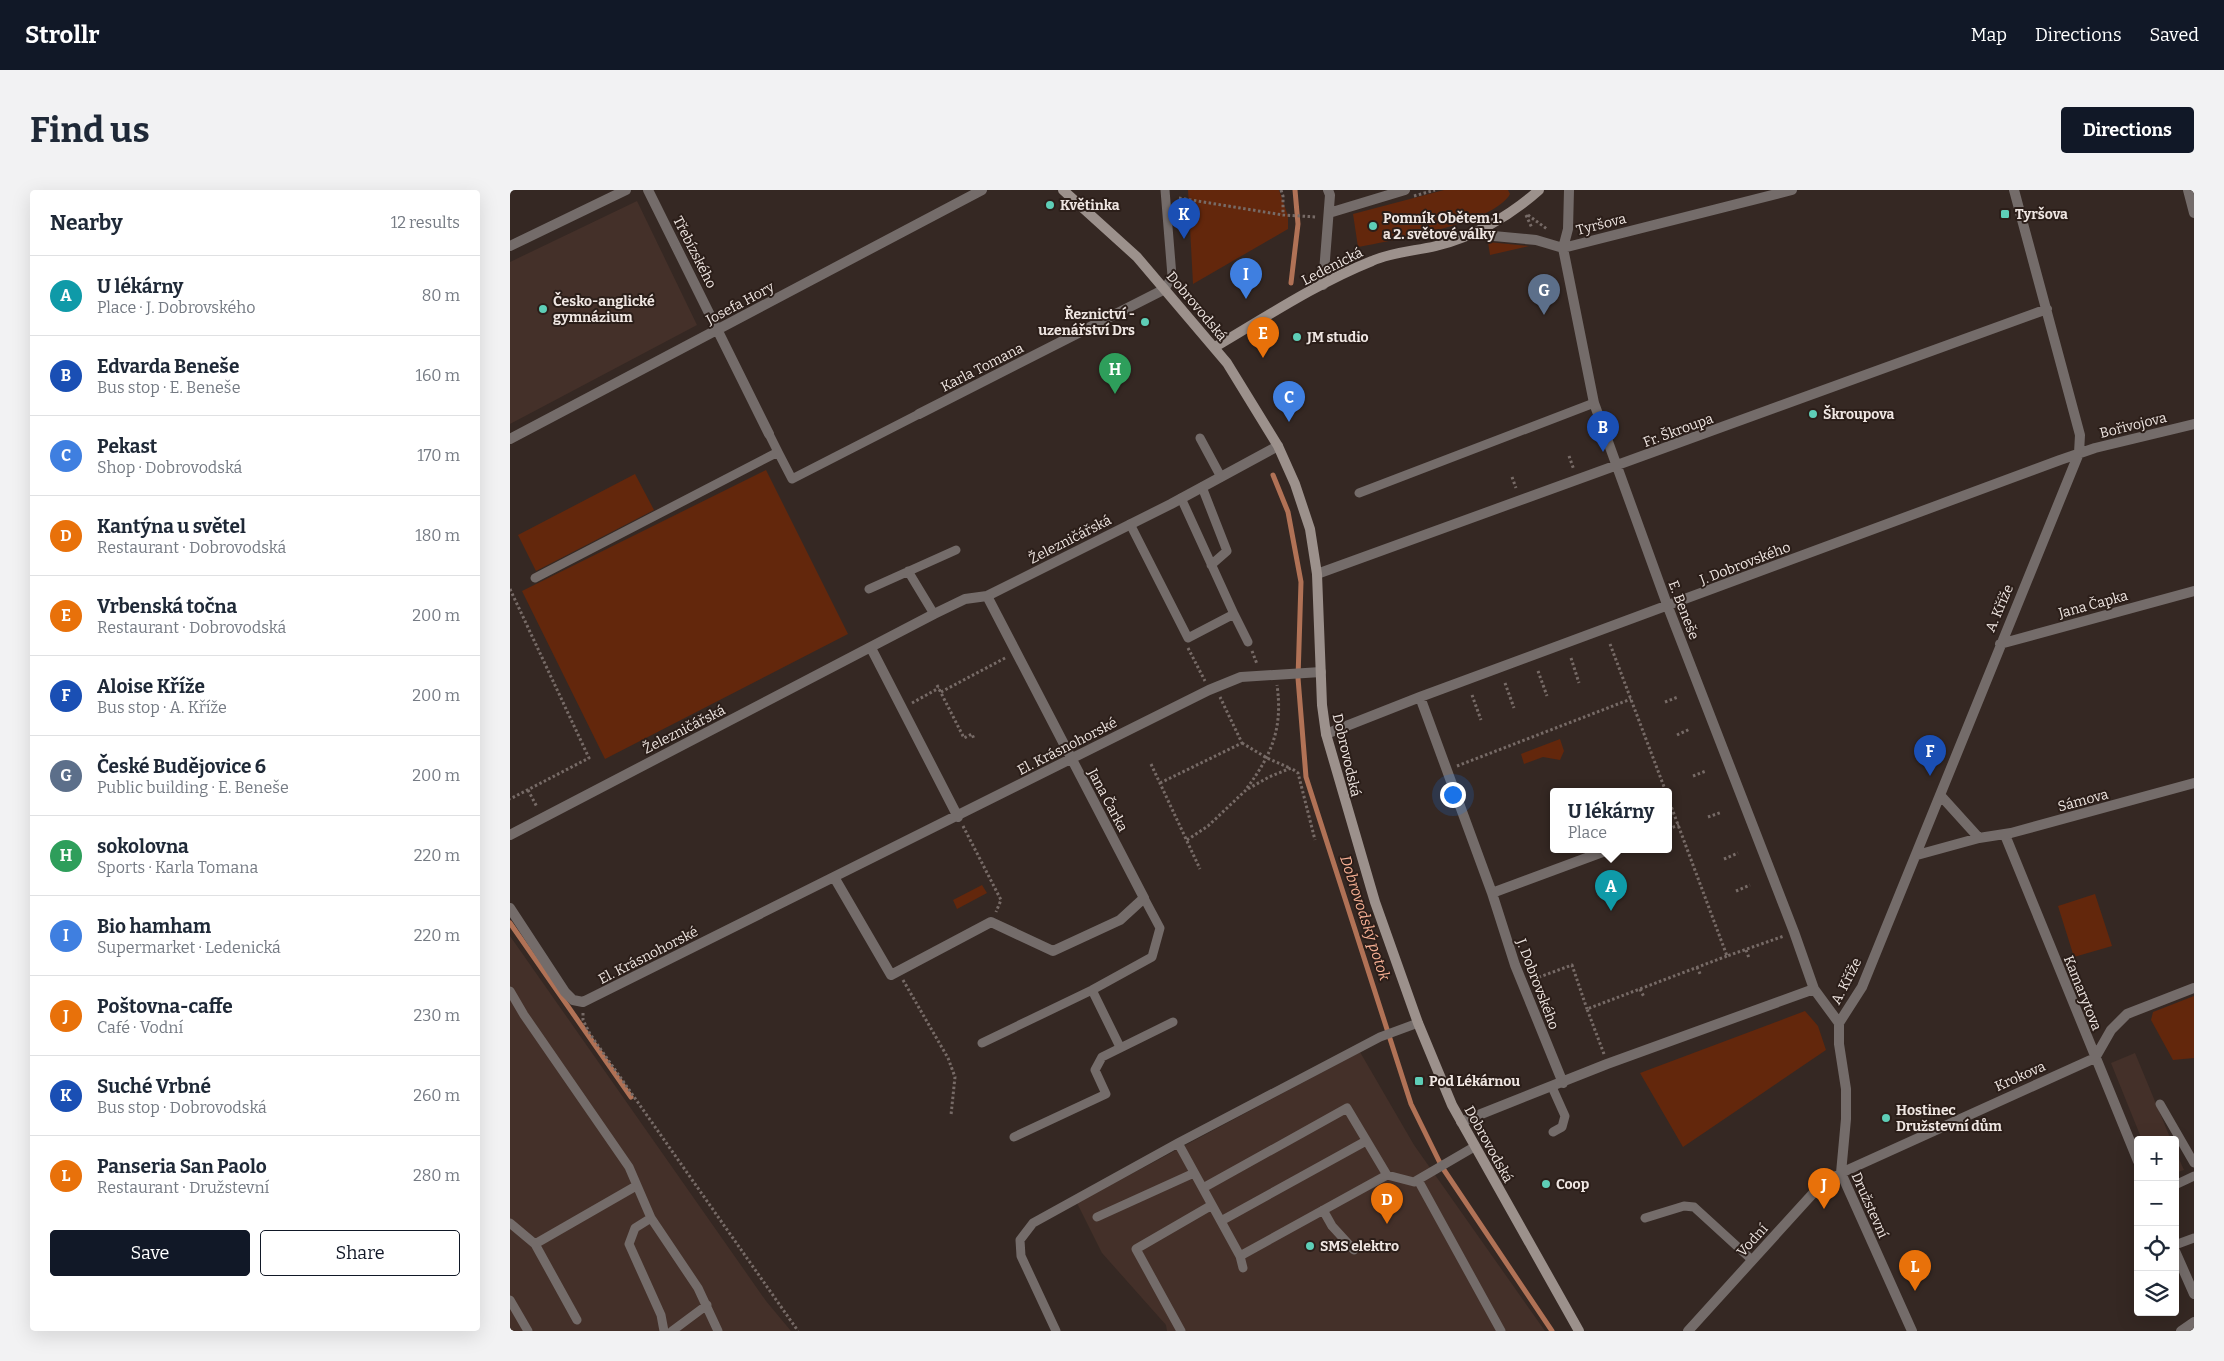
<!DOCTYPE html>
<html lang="en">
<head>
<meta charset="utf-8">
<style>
  body { margin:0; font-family:Bitter,serif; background:#f2f2f3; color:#1f2937 }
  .controls { position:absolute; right:15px; bottom:15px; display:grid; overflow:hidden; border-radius:5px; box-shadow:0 5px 20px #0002 }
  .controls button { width:45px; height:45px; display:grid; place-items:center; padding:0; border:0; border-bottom:1px solid #e0e1e3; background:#fff; color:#1f2937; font:25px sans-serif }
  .you { position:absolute; left:942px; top:604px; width:18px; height:18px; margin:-12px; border:4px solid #fff; border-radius:50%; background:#1a73e8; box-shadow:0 0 0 8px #1a73e833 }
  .badge { display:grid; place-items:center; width:32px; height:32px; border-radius:50%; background:#111827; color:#fff; font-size:16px; font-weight:700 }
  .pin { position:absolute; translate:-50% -41px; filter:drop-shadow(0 1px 2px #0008) }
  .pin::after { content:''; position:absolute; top:26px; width:18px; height:15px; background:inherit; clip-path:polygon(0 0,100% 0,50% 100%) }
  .popup { position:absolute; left:1040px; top:598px; width:122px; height:65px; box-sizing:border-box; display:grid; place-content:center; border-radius:5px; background:#fff; filter:drop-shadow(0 1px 4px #0005); font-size:16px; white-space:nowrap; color:#747a83 }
  .popup b { font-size:19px; color:#1f2937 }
  .popup::after { content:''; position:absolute; left:50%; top:100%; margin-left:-10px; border:10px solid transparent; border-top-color:#fff }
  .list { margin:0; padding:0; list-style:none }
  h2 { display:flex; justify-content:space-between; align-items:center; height:65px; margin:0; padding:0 20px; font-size:21px }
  h2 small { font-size:16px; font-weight:400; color:#747a83 }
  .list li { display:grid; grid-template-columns:32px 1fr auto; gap:15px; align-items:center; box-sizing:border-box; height:80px; padding:0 20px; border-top:1px solid #e0e1e3 }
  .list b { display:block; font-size:19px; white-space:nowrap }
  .list p { margin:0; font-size:16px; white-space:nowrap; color:#747a83 }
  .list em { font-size:16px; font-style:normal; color:#747a83 }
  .actions { display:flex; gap:10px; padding:15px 20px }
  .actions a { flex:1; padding:11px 0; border:1px solid #111827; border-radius:5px; text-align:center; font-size:18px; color:#111827 }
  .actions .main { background:#111827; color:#fff }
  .icon { flex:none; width:28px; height:28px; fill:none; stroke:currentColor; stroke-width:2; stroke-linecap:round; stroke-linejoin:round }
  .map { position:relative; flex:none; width:1684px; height:1141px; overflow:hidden; border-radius:5px }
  header { display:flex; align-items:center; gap:30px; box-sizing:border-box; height:70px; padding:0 25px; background:#111827; color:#fff }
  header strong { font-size:24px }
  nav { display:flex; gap:28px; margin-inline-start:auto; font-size:18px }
  .intro { display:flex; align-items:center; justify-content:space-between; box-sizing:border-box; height:120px; padding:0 30px }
  h1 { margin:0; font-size:35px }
  .button { padding:12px 22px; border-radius:5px; background:#111827; color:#fff; font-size:18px; font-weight:700 }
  main { display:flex; gap:30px; padding:0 30px }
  aside { flex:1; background:#fff; border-radius:5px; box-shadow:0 5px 20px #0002 }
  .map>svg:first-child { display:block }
  .built { fill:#443029 }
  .green { fill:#63270c }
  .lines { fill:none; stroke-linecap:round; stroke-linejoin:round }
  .stream { stroke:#b17256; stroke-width:5 }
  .path { stroke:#776b67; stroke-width:3; stroke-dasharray:2.5 2.5; stroke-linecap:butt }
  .lane { stroke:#746c6a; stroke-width:9 }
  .street { stroke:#746c6a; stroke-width:10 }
  .secondary { stroke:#9c918c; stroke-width:10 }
  .poi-dot { fill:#5eceb7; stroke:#2b1e19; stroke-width:2 }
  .labels { text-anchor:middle; stroke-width:4; stroke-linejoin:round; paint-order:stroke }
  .poi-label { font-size:14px; font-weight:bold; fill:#efe6e2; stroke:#2b1e19; text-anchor:start }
  .street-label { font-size:14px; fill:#efe6e2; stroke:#2b1e19 }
  .water-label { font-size:15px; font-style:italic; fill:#f9b195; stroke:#2b1e19 }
</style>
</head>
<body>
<header>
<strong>Strollr</strong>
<nav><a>Map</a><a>Directions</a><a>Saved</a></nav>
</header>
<div class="intro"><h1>Find us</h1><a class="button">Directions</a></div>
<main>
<aside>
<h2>Nearby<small>12 results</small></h2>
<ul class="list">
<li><span class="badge" style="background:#0f9aa8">A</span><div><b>U lékárny</b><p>Place · J. Dobrovského</p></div><em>80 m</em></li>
<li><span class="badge" style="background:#1a4fb4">B</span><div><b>Edvarda Beneše</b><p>Bus stop · E. Beneše</p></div><em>160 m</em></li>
<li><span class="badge" style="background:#3f7fe0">C</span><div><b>Pekast</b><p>Shop · Dobrovodská</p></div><em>170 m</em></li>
<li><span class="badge" style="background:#e8710a">D</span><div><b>Kantýna u světel</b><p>Restaurant · Dobrovodská</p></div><em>180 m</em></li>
<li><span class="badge" style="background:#e8710a">E</span><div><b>Vrbenská točna</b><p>Restaurant · Dobrovodská</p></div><em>200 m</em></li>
<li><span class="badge" style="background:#1a4fb4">F</span><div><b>Aloise Kříže</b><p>Bus stop · A. Kříže</p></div><em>200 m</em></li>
<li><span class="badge" style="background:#5c6f8a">G</span><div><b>České Budějovice 6</b><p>Public building · E. Beneše</p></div><em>200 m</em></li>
<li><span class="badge" style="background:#2e9e5b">H</span><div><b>sokolovna</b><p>Sports · Karla Tomana</p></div><em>220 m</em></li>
<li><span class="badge" style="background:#3f7fe0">I</span><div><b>Bio hamham</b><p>Supermarket · Ledenická</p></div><em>220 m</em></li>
<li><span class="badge" style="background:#e8710a">J</span><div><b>Poštovna-caffe</b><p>Café · Vodní</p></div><em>230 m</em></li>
<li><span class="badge" style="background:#1a4fb4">K</span><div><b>Suché Vrbné</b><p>Bus stop · Dobrovodská</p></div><em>260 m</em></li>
<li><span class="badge" style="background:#e8710a">L</span><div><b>Panseria San Paolo</b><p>Restaurant · Družstevní</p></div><em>280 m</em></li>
</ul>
<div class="actions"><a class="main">Save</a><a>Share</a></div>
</aside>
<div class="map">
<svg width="1684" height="1141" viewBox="0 0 1684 1141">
  <rect width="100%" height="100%" fill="#352823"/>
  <!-- built -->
  <path class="built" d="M 127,11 L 187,135 L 0,234 L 0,72 Z
    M 0,746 L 256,1111 L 281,1141 L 0,1141 Z
    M 850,862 L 904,955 L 1035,1141 L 657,1141 L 656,1135 L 592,1063 L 567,1013 Z
    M 1625,863 L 1661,950 L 1632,950 L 1601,873 Z
    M 1665,960 L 1674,980 L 1665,983 Z"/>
  <!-- green -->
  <path class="green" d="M 678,0 L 769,0 L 778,26 L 778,39 L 683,94 Z
    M 934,0 L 998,0 L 1000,4 C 985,33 880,51 848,57 L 843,24 Z
    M 978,52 L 1019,56 L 980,65 Z
    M 256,280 L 338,444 L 95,569 L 12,401 Z
    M 125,284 L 144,320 L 26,381 L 8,345 Z
    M 1050,549 L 1054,561 L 1050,570 L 1033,567 L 1014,574 L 1011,564 Z
    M 472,695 L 477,703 L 447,719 L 443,710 Z
    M 1585,704 L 1602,756 L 1564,767 L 1548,716 Z
    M 1684,806 L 1684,868 L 1663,870 L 1641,830 L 1643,822 Z
    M 1295,821 L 1308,836 L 1316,860 L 1173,957 L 1130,883 Z"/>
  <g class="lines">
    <!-- stream -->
    <path class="stream" d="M 781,93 L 788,34 L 785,0
      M 763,285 L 778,322 L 791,392 L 788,488 L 796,587 L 901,914 L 932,977 L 1042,1141
      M 0,733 L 121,907"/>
    <!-- path -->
    <path class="path" d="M 771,0 L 773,6 L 773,25
      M 904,6 L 925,0
      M 669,8 L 773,25 L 807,27
      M 1016,25 L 1022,38
      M 1018,25 L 1037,39
      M 1059,266 L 1064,280
      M 1002,287 L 1006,298
      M 0,399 L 79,568 L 0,609
      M 1100,454 L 1156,602
      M 678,458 L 695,491
      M 742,461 L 747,474
      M 1061,468 L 1069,493
      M 1028,481 L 1037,506
      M 995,493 L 1004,518
      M 427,495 L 454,548 L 462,544 L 464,549
      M 431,502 L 497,467
      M 962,505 L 971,530
      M 1155,512 L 1168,507
      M 402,513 L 429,498
      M 1167,545 L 1180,539
      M 732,553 L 757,568 L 780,578
      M 641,574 L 690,679
      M 947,576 L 1121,509
      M 1183,586 L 1196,581
      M 650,593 L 732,553 L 710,507
      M 737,598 C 762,564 773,538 767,495
      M 18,600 L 27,617
      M 1158,608 L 1217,766 L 1274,746
      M 1198,627 L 1212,622
      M 453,636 L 491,710 L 486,722
      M 1158,639 L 1169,635
      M 677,650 L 698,636 L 736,600 L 759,587 L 781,578 L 788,583 L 805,650
      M 1214,669 L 1228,663
      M 1226,701 L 1240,695
      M 1236,760 L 1239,768
      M 1187,777 L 1191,786
      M 1024,789 L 1062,775 L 1077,819
      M 393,790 L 438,868 L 445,887 L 441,925
      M 1130,799 L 1134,807
      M 73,823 L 73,830 L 80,844 L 288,1141
      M 1094,864 L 1077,819 L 1217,766"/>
    <!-- lane -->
    <path class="lane" d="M 655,99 L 662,86 L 655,0
      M 690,248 L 711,287
      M 268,262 L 282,289 L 409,224
      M 692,297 L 717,361 L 701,375
      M 849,303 L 1084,213
      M 620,334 L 678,448 L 724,424 L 671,308
      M 398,381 L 424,424
      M 25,388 L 268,262 L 259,244
      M 359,399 L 446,360
      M 724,424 L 738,452
      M 582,800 L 610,857
      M 0,801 L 14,825 L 119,977 L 141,1028
      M 472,853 L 582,800 L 642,767 L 650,738 L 634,708
      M 1042,897 L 1055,926 L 1052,937 L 1043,942
      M 1650,914 L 1684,973
      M 504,947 L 596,904 L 585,880 L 592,867 L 663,832
      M 668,953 L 730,1066 L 733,1078
      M 908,990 L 991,1141
      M 1665,995 L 1684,986
      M 693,998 L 837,918 L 877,985
      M 813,1020 L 822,1036 L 844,1060
      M 587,1027 L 684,983
      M 1135,1028 L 1174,1016 L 1184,1017 L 1242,1070
      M 711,1031 L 856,951
      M 0,1033 L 25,1054 L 126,996
      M 25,1054 L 67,1130
      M 1665,1055 L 1684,1048
      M 730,1066 L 877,985 L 904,992 L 964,957
      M 0,1110 L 18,1141
      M 154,1141 L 151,1125 L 119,1054 L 125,1038 L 141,1028 L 188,1098 L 208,1141
      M 162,1141 L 197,1115
      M 546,1141 L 511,1066 L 510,1050 L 523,1033 L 668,953 L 870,847 L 908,833
      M 671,1141 L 626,1059 L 702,1015"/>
    <!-- street -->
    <path class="street" d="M 138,0 L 259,244
      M 1059,0 L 1058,39 L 1053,58 L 1084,213 L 1158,417 L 1284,742 L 1304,799 L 1329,833
      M 1678,0 L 1684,23
      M 819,23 L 895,0
      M 962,44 L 1026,50 L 1053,58
      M 0,56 L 116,0
      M 1053,58 L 1282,0
      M 813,95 L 820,5 L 818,0
      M 409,224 L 655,99
      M 0,249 L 472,0
      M 807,384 L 1537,119
      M 1490,454 L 1684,401
      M 361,458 L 448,627
      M 910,507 L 982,703 L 1005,775 L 1053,893
      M 816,544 L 910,507 L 1550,270 L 1585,258 L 1684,234
      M 1431,606 L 1469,648
      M 0,645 L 424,424 L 455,409 L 477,406 L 661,314 L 768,256
      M 1495,645 L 1628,971
      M 1407,665 L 1469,648 L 1501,643 L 1684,593
      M 324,687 L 381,785 L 481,732 L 543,761 L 610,730 L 634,708 L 477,406
      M 982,703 L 1098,660
      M 0,718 L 55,802 L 63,810 L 73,812 L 699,500 L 731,487 L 811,482
      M 1329,833 L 1352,797 L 1569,263 L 1570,245 L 1504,0
      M 1329,833 L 1329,854 L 1336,899 L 1336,929 L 1331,983 L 1402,1141
      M 951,932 L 1097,874 L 1304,799
      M 1665,1061 L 1684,1104
      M 1178,1141 L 1307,999 L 1331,983 L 1585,868 L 1601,840 L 1617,824 L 1684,798
      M 1671,1141 L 1684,1132"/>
    <!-- secondary -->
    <path class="secondary" d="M 553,0 L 627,67 L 717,173 L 768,256 L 785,294 L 800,339 L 807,384 L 812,515 L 816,544 L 865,712 L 908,833 L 942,915 L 1069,1141
      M 705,157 C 756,127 807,93 862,71 C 882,62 905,61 926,56 C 963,47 1000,26 1029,0"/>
  </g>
  <!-- markers -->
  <g class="poi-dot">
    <circle cx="540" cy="15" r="5"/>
    <rect x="1490" y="19" width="10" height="10" rx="2.5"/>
    <circle cx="863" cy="36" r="5"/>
    <circle cx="33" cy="119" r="5"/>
    <circle cx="635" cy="132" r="5"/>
    <circle cx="787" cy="147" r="5"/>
    <circle cx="1303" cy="224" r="5"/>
    <rect x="904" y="886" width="10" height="10" rx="2.5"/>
    <circle cx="1376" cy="928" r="5"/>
    <circle cx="1036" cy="994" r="5"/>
    <circle cx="800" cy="1056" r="5"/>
  </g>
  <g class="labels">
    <!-- poi labels -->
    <g class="poi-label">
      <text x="550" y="20">Květinka</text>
      <text x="1505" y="29">Tyršova</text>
      <text x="873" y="33">Pomník Obětem 1.<tspan x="873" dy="16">a 2. světové války</tspan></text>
      <text x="43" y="116">Česko-anglické<tspan x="43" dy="16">gymnázium</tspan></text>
      <text x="625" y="129" text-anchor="end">Řeznictví -<tspan x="625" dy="16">uzenářství Drs</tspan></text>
      <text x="797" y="152">JM studio</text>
      <text x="1313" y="229">Škroupova</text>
      <text x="919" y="896">Pod Lékárnou</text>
      <text x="1386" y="925">Hostinec<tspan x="1386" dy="16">Družstevní dům</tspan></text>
      <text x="1046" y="999">Coop</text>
      <text x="810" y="1061">SMS elektro</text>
    </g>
    <!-- street labels -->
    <g class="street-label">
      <text transform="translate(1091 34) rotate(-14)" y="5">Tyršova</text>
      <text transform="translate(185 62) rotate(63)" y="5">Třebízského</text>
      <text transform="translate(822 76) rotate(-27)" y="5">Ledenická</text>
      <text transform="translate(230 113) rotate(-28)" y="5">Josefa Hory</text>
      <text transform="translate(687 116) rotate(50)" y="5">Dobrovodská</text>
      <text transform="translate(472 177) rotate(-27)" y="5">Karla Tomana</text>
      <text transform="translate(1623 235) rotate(-14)" y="5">Bořivojova</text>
      <text transform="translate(1168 240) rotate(-20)" y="5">Fr. Škroupa</text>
      <text transform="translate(560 349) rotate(-27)" y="5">Železničářská</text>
      <text transform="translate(1235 373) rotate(-21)" y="5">J. Dobrovského</text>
      <text transform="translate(1583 414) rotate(-15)" y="5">Jana Čapka</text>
      <text transform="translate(1489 418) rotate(-67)" y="5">A. Kříže</text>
      <text transform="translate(1174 420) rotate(69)" y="5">E. Beneše</text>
      <text transform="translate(174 539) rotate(-27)" y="5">Železničářská</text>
      <text transform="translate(557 556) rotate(-27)" y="5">El. Krásnohorské</text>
      <text transform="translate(837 565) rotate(77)" y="5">Dobrovodská</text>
      <text transform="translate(598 610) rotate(62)" y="5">Jana Čarka</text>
      <text transform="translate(1573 610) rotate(-15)" y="5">Sámova</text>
      <text transform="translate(138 765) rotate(-27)" y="5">El. Krásnohorské</text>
      <text transform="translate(1336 791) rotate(-63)" y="5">A. Kříže</text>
      <text transform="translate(1028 794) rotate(69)" y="5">J. Dobrovského</text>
      <text transform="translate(1573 803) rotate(68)" y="5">Kamarytova</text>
      <text transform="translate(1510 886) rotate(-24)" y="5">Krokova</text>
      <text transform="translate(979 954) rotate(61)" y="5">Dobrovodská</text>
      <text transform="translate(1360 1015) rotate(66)" y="5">Družstevní</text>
      <text transform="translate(1242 1050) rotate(-48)" y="5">Vodní</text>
    </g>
    <!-- water labels -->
    <g class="water-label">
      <text transform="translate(855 728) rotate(72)" y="5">Dobrovodský potok</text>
    </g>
  </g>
</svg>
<div class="controls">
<button>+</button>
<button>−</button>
<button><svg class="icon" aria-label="locate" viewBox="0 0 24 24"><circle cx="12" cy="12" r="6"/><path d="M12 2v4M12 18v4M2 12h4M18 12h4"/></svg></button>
<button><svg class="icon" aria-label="layers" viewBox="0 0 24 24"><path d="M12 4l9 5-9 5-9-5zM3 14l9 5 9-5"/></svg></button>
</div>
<div class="you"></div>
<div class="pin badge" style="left:1101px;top:721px;background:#0f9aa8">A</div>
<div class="popup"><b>U lékárny</b>Place</div>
<div class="pin badge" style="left:1093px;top:262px;background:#1a4fb4">B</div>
<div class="pin badge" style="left:779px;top:232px;background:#3f7fe0">C</div>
<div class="pin badge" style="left:877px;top:1034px;background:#e8710a">D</div>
<div class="pin badge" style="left:753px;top:168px;background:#e8710a">E</div>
<div class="pin badge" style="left:1420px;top:586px;background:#1a4fb4">F</div>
<div class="pin badge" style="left:1034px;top:125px;background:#5c6f8a">G</div>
<div class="pin badge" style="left:605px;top:204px;background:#2e9e5b">H</div>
<div class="pin badge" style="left:736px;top:109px;background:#3f7fe0">I</div>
<div class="pin badge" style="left:1314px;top:1019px;background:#e8710a">J</div>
<div class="pin badge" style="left:674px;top:49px;background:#1a4fb4">K</div>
<div class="pin badge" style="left:1405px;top:1101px;background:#e8710a">L</div>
</div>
</main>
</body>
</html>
